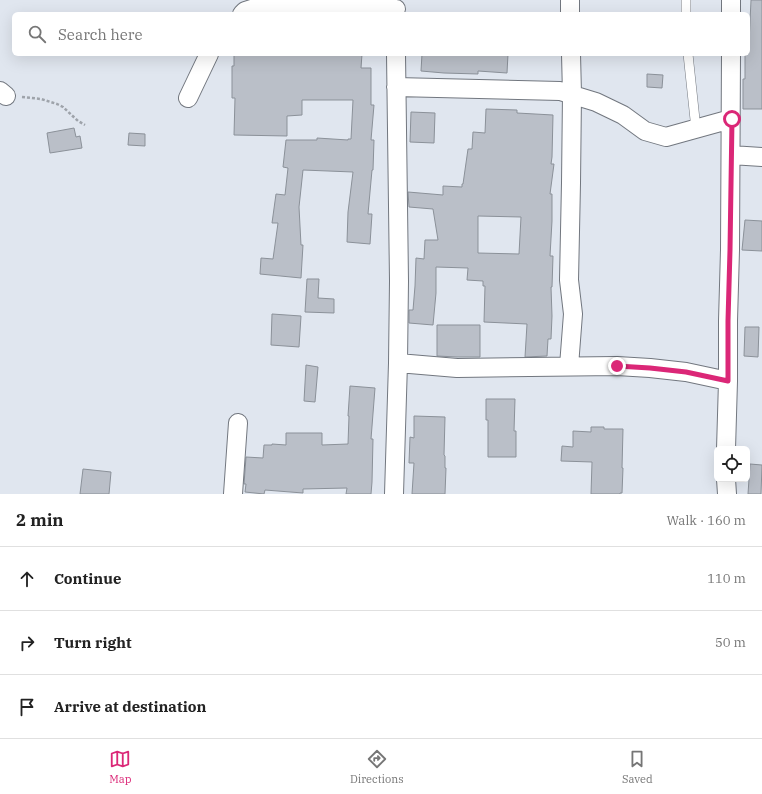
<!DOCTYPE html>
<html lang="en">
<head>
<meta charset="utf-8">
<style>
  body { margin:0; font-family:"IBM Plex Serif",serif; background:#f2f2f2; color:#222 }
  .controls { position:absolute; right:12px; bottom:12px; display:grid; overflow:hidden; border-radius:6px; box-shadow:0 4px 16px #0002 }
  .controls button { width:36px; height:36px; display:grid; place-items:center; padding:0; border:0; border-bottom:1px solid #e0e0e0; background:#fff; color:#222; font:20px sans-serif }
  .stop { position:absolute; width:12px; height:12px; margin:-9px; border:3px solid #db2777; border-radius:50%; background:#fff }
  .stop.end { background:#db2777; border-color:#fff; box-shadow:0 1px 4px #0008 }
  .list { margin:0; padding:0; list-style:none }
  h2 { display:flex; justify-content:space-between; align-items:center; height:52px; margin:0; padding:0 16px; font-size:17px }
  h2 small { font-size:13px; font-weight:400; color:#767676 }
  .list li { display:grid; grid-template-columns:26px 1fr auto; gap:12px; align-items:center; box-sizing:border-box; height:64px; padding:0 16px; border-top:1px solid #e0e0e0 }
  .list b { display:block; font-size:15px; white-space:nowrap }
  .list em { font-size:13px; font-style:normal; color:#767676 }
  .icon { flex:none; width:22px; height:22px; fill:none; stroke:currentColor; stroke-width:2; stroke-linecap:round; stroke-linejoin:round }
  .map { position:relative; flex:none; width:762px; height:494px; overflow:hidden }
  .search { position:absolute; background:#fff; box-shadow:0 4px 16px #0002; left:12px; right:12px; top:12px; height:44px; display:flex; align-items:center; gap:10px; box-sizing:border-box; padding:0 14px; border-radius:6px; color:#767676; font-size:15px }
  .sheet { height:244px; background:#fff }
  nav { display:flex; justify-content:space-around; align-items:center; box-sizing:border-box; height:56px; border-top:1px solid #e0e0e0; background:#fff; font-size:11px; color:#767676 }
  nav a { display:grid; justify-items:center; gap:2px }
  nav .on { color:#db2777 }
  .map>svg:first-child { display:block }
  .building { fill:#babfc8; stroke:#8b9199; fill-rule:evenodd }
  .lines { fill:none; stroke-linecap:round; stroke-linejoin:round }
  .service-casing { stroke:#72777f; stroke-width:10 }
  .minor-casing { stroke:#72777f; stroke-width:20 }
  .path { stroke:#9ea3aa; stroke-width:2.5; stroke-dasharray:3 2; stroke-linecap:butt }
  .service { stroke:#fff; stroke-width:9 }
  .minor { stroke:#fff; stroke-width:18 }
  .route { stroke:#db2777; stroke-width:5 }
</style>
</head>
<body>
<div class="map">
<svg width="762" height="494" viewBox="0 0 762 494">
  <rect width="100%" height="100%" fill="#e0e6ef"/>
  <!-- building -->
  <path class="building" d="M 751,0 L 762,0 L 762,109 L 743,109 L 743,79 L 745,79 L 745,54 L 748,54 L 748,43 L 749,43 Z
    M 234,54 L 362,54 L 361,68 L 371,68 L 371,105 L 374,105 L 371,140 L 374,140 L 373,170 L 372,170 L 368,214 L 372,214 L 370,244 L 347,242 L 348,212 L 353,172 L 303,170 L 299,207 L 301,245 L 303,245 L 301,278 L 260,274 L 261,258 L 273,259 L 278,223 L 272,223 L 276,194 L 285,195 L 288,168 L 283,167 L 286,140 L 317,140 L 317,138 L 348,140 L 348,139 L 351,139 L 353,100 L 302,100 L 302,115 L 287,116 L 287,136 L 234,135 L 235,98 L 232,98 L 232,66 L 234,66 Z
    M 422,54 L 508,54 L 507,73 L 478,71 L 478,74 L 444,73 L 421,71 Z
    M 647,74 L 663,75 L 662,88 L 647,87 Z
    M 486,109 L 517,110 L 517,113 L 553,115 L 552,157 L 551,164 L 554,164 L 550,194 L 552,194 L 552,221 L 550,256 L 553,256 L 552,287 L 551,287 L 552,316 L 551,339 L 548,339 L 547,356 L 525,357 L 527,324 L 484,322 L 485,286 L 483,286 L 483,281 L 467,280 L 468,268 L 436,267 L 436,293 L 433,325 L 409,323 L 409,310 L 413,310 L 415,286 L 416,258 L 424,259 L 425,240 L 438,240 L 433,209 L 409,207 L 408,192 L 443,195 L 443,186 L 462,187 L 462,184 L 463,184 L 468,149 L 472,149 L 473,132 L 485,133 ZM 478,216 L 521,217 L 519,254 L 478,253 Z
    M 411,112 L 435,113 L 434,143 L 410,142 Z
    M 74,128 L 76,137 L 80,136 L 82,148 L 50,153 L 47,133 Z
    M 129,133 L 145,134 L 145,146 L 128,145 Z
    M 745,220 L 762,221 L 762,251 L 742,250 Z
    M 307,279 L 319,279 L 318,298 L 334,299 L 334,313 L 305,312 Z
    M 272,314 L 301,316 L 299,347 L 271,345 Z
    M 437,325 L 480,325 L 480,357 L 457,357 L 437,356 Z
    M 745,327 L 759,327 L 758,357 L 744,356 Z
    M 306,365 L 318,367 L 315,402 L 304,401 Z
    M 350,386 L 375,388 L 371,439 L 373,439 L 372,482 L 371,494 L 346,494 L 347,488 L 303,489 L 303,493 L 265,490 L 264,494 L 245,492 L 246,484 L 244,484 L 246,457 L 263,458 L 264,445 L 272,445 L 272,444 L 286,445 L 286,433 L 322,433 L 322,445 L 348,444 L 349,416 L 348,416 Z
    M 486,399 L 515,399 L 514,431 L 516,431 L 516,457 L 488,457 L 488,420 L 486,420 Z
    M 414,416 L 445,417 L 444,455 L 445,456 L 445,468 L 446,468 L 445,494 L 412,494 L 414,463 L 409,463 L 410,437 L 414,438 Z
    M 591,427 L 604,427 L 604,429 L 623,429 L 622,468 L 623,468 L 622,493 L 620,493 L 620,494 L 591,494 L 592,462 L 561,461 L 562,446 L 573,447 L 573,431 L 591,432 Z
    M 750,464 L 762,465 L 761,494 L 748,494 Z
    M 83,469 L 111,472 L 109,494 L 80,494 Z"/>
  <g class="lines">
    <defs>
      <path id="service" d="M 686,14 L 686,0
        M 688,54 L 696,129"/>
      <path id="minor" d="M 570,0 L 570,14
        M 731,0 L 731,14
        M 242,14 L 245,11 L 258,7 L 284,3 L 396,9
        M 396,87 L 560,91 L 596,102 L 623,115 L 645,131 L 666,137 L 731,119
        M 0,91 L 6,96
        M 188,98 L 209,54
        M 731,155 L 762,157
        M 398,363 L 457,368 L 617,366 L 650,368 L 686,372 L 728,381
        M 569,366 L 573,314 L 569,280 L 571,183 L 572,94 L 571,54
        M 726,449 L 728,381 L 728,321 L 730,250 L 731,54
        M 726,479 L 727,494
        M 233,494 L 238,423
        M 394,494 L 398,363 L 399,281 L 396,54"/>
    </defs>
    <!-- service casing -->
    <use href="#service" class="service-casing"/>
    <!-- minor casing -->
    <use href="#minor" class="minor-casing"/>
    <!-- path -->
    <path class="path" d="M 22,97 L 41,99 L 57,104 L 63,107 L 78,121 L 85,125"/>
    <!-- service -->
    <use href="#service" class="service"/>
    <!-- minor -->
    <use href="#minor" class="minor"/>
  </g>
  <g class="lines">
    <!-- route -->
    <path class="route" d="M 617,366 L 650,368 L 686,372 L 728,381 L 728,321 L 730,250 L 732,119"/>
  </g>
</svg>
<div class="controls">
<button><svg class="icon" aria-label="locate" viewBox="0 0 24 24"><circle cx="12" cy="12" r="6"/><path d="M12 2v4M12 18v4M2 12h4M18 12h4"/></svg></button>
</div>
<div class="stop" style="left:732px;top:119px"></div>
<div class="stop end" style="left:617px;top:366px"></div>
<div class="search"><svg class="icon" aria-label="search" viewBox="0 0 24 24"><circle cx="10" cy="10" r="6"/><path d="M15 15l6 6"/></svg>Search here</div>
</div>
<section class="sheet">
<h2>2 min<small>Walk · 160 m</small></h2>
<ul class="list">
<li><svg class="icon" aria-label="ahead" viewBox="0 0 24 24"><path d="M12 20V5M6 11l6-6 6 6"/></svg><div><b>Continue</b></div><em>110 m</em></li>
<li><svg class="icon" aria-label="right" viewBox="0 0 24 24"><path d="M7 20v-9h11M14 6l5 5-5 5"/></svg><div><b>Turn right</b></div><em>50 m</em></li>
<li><svg class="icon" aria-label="arrive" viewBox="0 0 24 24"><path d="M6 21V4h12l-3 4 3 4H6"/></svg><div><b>Arrive at destination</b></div></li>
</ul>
</section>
<nav>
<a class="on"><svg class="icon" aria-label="map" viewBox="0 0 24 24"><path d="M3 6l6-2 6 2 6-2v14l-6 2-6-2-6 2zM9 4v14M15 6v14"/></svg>Map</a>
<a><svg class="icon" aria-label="directions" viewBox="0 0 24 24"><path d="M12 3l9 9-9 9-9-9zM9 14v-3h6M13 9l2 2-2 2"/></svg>Directions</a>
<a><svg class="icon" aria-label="saved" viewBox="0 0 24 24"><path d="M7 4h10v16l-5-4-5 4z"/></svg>Saved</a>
</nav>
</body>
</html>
